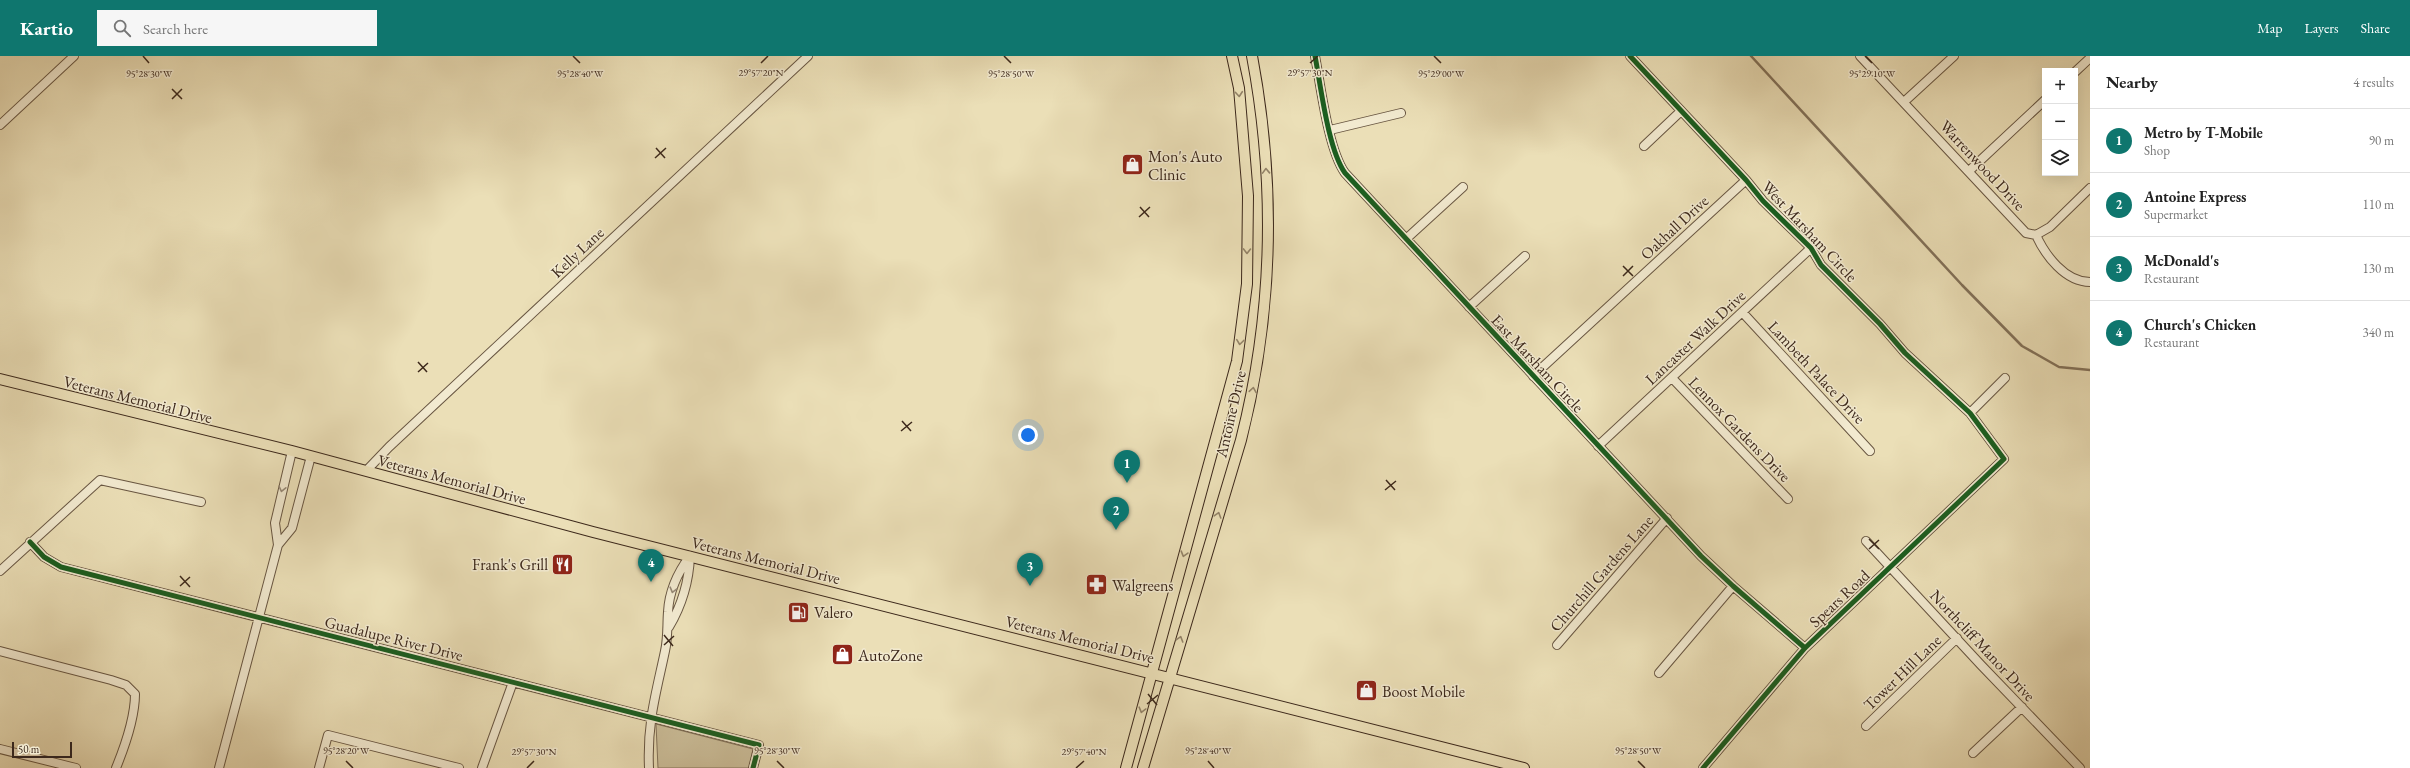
<!DOCTYPE html>
<html lang="en">
<head>
<meta charset="utf-8">
<style>
  body { margin:0; font-family:"EB Garamond",serif; background:#f6f6f6; color:#222 }
  .controls { position:absolute; right:12px; top:12px; display:grid; overflow:hidden; border-radius:0px; box-shadow:0 4px 16px #0002 }
  .controls button { width:36px; height:36px; display:grid; place-items:center; padding:0; border:0; border-bottom:1px solid #e0e0e0; background:#fff; color:#222; font:20px sans-serif }
  .scale { position:absolute; left:12px; bottom:10px; width:60px; box-sizing:border-box; padding-left:4px; border:2px solid #3c281b; border-top:0; font-size:11px; line-height:14px; white-space:nowrap; color:#3c281b; -webkit-text-stroke:3px #f2ead0; paint-order:stroke }
  .you { position:absolute; left:1028px; top:379px; width:14px; height:14px; margin:-10px; border:3px solid #fff; border-radius:50%; background:#1a73e8; box-shadow:0 0 0 6px #1a73e833 }
  .badge { display:grid; place-items:center; width:26px; height:26px; border-radius:50%; background:#0f766e; color:#fff; font-size:13px; font-weight:700 }
  .pin { position:absolute; translate:-50% -33px; filter:drop-shadow(0 1px 2px #0008) }
  .pin::after { content:''; position:absolute; top:21px; width:14px; height:12px; background:inherit; clip-path:polygon(0 0,100% 0,50% 100%) }
  .list { margin:0; padding:0; list-style:none }
  h2 { display:flex; justify-content:space-between; align-items:center; height:52px; margin:0; padding:0 16px; font-size:17px }
  h2 small { font-size:13px; font-weight:400; color:#767676 }
  .list li { display:grid; grid-template-columns:26px 1fr auto; gap:12px; align-items:center; box-sizing:border-box; height:64px; padding:0 16px; border-top:1px solid #e0e0e0 }
  .list b { display:block; font-size:15px; white-space:nowrap }
  .list p { margin:0; font-size:13px; white-space:nowrap; color:#767676 }
  .list em { font-size:13px; font-style:normal; color:#767676 }
  .icon { flex:none; width:22px; height:22px; fill:none; stroke:currentColor; stroke-width:2; stroke-linecap:round; stroke-linejoin:round }
  .map { position:relative; flex:none; width:2090px; height:712px; overflow:hidden }
  header { display:flex; align-items:center; gap:24px; box-sizing:border-box; height:56px; padding:0 20px; background:#0f766e; color:#fff }
  header strong { font-size:19px }
  nav { display:flex; gap:22px; margin-inline-start:auto; font-size:14px }
  .search { width:280px; height:36px; background:#f6f6f6; display:flex; align-items:center; gap:10px; box-sizing:border-box; padding:0 14px; border-radius:0px; color:#767676; font-size:15px }
  main { display:flex }
  aside { flex:1; background:#fff }
  .map>svg:first-child { display:block }
  .green { fill:#cdc09c; stroke:#84745c }
  .lines { fill:none; stroke-linecap:round; stroke-linejoin:round }
  .stream { stroke:#827159; stroke-width:2.5 }
  .minor-casing { stroke:#685642; stroke-width:10 }
  .major-casing { stroke:#3c281b; stroke-width:12 }
  .minor { stroke:#f2ead0; stroke-width:8 }
  .major { stroke:#ebdfb7; stroke-width:10 }
  .cycleway-casing { stroke:#f2ead0; stroke-width:8 }
  .cycleway { stroke:#1b5e20; stroke-width:5 }
  .oneway { stroke:#948469 }
  .oneway2 { stroke:#978976 }
  .ticks { fill:none; stroke:#3c281b; stroke-width:1.5 }
  .labels { text-anchor:middle; stroke-width:3; stroke-linejoin:round; paint-order:stroke }
  .poi-label { font-size:16px; fill:#3c281b; stroke:#f2ead0; text-anchor:start }
  .street-label { font-size:16px; fill:#3c281b; stroke:#f2ead0 }
  .ticks-label { font-size:10px; text-anchor:middle; fill:#3c281b; stroke:#f2ead0; stroke-width:3; stroke-linejoin:round; paint-order:stroke }
</style>
</head>
<body>
<header>
<strong>Kartio</strong>
<div class="search"><svg class="icon" aria-label="search" viewBox="0 0 24 24"><circle cx="10" cy="10" r="6"/><path d="M15 15l6 6"/></svg>Search here</div>
<nav><a>Map</a><a>Layers</a><a>Share</a></nav>
</header>
<main>
<div class="map">
<svg width="2090" height="712" viewBox="0 0 2090 712">
  <rect width="100%" height="100%" fill="#ebdfb7"/>
  <filter id="stains"><feTurbulence type="fractalNoise" baseFrequency=".005" numOctaves="4"/><feColorMatrix values="0 0 0 0 .2 0 0 0 0 .09 0 0 0 0 .02 0 0 0 .5 -.17"/></filter>
  <radialGradient id="worn" r=".72"><stop offset=".6" stop-color="#630" stop-opacity="0"/><stop offset="1" stop-color="#630" stop-opacity=".3"/></radialGradient>
  <!-- green -->
  <path class="green" d="M 656,668 L 753,693 L 749,712 L 658,712 Z"/>
  <g class="lines">
    <!-- stream -->
    <path class="stream" d="M 1751,0 L 1962,229 L 2022,290 L 2059,311 L 2090,314"/>
    <defs>
      <path id="minor" d="M 1315,0 C 1321,31 1328,93 1345,117 L 1701,500 L 1733,530 L 1805,592
        M 1630,0 L 1746,124 L 1763,145 L 1811,192 L 1821,209 L 1880,268 L 1905,297 L 1970,357 L 2004,403 L 1805,592 L 1703,712
        M 1860,0 L 2026,177 L 2036,179 C 2045,199 2065,226 2090,226
        M 2075,16 L 2090,2
        M 1905,45 L 1954,0
        M 0,69 L 74,0
        M 1330,74 L 1401,57
        M 1644,90 L 1681,55
        M 1969,115 L 2045,44
        M 2036,179 L 2050,171 L 2090,132
        M 1406,183 L 1463,131
        M 1469,251 L 1525,200
        M 1743,257 L 1870,395
        M 1533,320 L 1746,124
        M 1672,322 L 1788,443
        M 1970,357 L 2005,322
        M 1598,390 L 1811,192
        M 366,415 L 389,391 L 808,0
        M 1866,485 L 1981,609 L 2080,712
        M 30,486 L 44,501 L 61,511 L 759,689 L 753,712
        M 278,489 L 275,467 L 292,395
        M 0,515 L 100,424 L 201,446
        M 669,571 C 682,549 689,526 690,500
        M 1557,589 L 1667,462
        M 0,595 L 111,624 L 126,629 L 135,638 C 135,663 125,690 116,712
        M 1659,617 L 1733,530
        M 1866,670 L 1957,582
        M 0,693 L 76,712
        M 1973,697 L 2022,651
        M 219,712 L 278,489 L 292,472 L 311,400
        M 319,712 L 328,679 L 459,712
        M 482,712 L 513,626
        M 649,712 C 647,666 656,638 665,595 C 668,582 667,569 668,556 C 669,536 678,516 690,500"/>
      <path id="major" d="M 0,323 L 292,395 L 593,476 L 1524,712
        M 1126,712 L 1237,305 L 1247,228 L 1248,140 L 1239,32 L 1232,0
        M 1143,712 L 1241,384 C 1273,258 1276,128 1252,0"/>
    </defs>
    <!-- minor casing -->
    <use href="#minor" class="minor-casing"/>
    <!-- major casing -->
    <use href="#major" class="major-casing"/>
    <!-- minor -->
    <use href="#minor" class="minor"/>
    <!-- major -->
    <use href="#major" class="major"/>
    <defs>
      <path id="cycleway" d="M 1315,0 C 1321,31 1328,93 1345,117 L 1701,500 L 1733,530 L 1805,592
        M 1630,0 L 1746,124 L 1763,145 L 1811,192 L 1821,209 L 1880,268 L 1905,297 L 1970,357 L 2004,403 L 1805,592 L 1703,712
        M 30,486 L 44,501 L 61,511 L 759,689 L 753,712"/>
    </defs>
    <!-- cycleway casing -->
    <use href="#cycleway" class="cycleway-casing"/>
    <!-- cycleway -->
    <use href="#cycleway" class="cycleway"/>
  </g>
  <!-- one-way arrows -->
  <defs><path id="oneway-chevron" d="M-2-3.5L2.5 0L-2 3.5" fill="none" stroke-width="1.6" stroke-linecap="round" stroke-linejoin="round"/></defs>
  <g class="oneway">
    <use href="#oneway-chevron" transform="translate(1239 38) rotate(85)"/>
    <use href="#oneway-chevron" transform="translate(1266 115) rotate(-92)"/>
    <use href="#oneway-chevron" transform="translate(1247 195) rotate(91)"/>
    <use href="#oneway-chevron" transform="translate(1240 286) rotate(97)"/>
    <use href="#oneway-chevron" transform="translate(1253 334) rotate(-81)"/>
    <use href="#oneway-chevron" transform="translate(1218 459) rotate(-73)"/>
    <use href="#oneway-chevron" transform="translate(1184 498) rotate(106)"/>
    <use href="#oneway-chevron" transform="translate(1180 583) rotate(-73)"/>
    <use href="#oneway-chevron" transform="translate(1142 654) rotate(105)"/>
  </g>
  <g class="oneway2">
    <use href="#oneway-chevron" transform="translate(282 433) rotate(103)"/>
    <use href="#oneway-chevron" transform="translate(673 534) rotate(105)"/>
  </g>
  <!-- ticks -->
  <path class="ticks" d="M 143,0 L 149,7M 573,0 L 580,7M 1004,0 L 1011,7M 1434,0 L 1441,7M 1865,0 L 1872,7M 761,7 L 768,0M 1310,7 L 1318,0M 172,33 L 182,43M 172,43 L 182,33M 656,92 L 665,102M 655,102 L 666,92M 1140,151 L 1149,161M 1139,161 L 1150,151M 1623,210 L 1633,220M 1623,220 L 1633,210M 418,306 L 427,316M 418,316 L 428,307M 902,365 L 911,375M 901,375 L 912,366M 1386,424 L 1395,434M 1385,434 L 1396,425M 1869,483 L 1879,493M 1869,493 L 1879,484M 180,520 L 190,531M 180,530 L 190,521M 664,579 L 673,590M 664,589 L 674,580M 1148,638 L 1157,649M 1147,648 L 1158,639M 346,705 L 353,712M 777,705 L 784,712M 1208,705 L 1214,712M 1638,705 L 1645,712M 527,712 L 534,705M 1076,712 L 1084,705"/>
  <!-- icons -->
  <defs>
    <symbol id="shop-square" viewBox="-11 -11 22 22"><rect x="-9" y="-9" width="18" height="18" rx="4" fill="#8f2418" stroke="#f2ead0"/><path d="M-5-2.5h2.3a2.7 3.5 0 0 1 5.4 0H5L5.5 6h-11ZM-1.5-2.5h3a1.5 2.3 0 0 0-3 0Z" fill="#fff"/></symbol>
    <symbol id="restaurant-square" viewBox="-11 -11 22 22"><rect x="-9" y="-9" width="18" height="18" rx="4" fill="#8f2418" stroke="#f2ead0"/><path d="M-5-6h1v4h1v-4h1v4h1v-4h1v5L-1.5 .5V6h-2V.5L-5-1ZM5-6V6H3V1.5H1.5Q1.5-4 5-6Z" fill="#fff"/></symbol>
    <symbol id="pharmacy-square" viewBox="-11 -11 22 22"><rect x="-9" y="-9" width="18" height="18" rx="4" fill="#8f2418" stroke="#f2ead0"/><path d="M-2-6h4v4h4v4h-4v4h-4v-4h-4v-4h4Z" fill="#fff"/></symbol>
    <symbol id="fuel-square" viewBox="-11 -11 22 22"><rect x="-9" y="-9" width="18" height="18" rx="4" fill="#8f2418" stroke="#f2ead0"/><path d="M-5.5-6h7V0h2V4h1.3V-2.5L3-4.5l.8-.8L6-3V5H2.5V1h-1V6h-7ZM-4.2-4.7v3.2H.2V-4.7Z" fill="#fff"/></symbol>
  </defs>
  <g fill-rule="evenodd">
    <use href="#shop-square" x="1120" y="96" width="25" height="25"/>
    <use href="#restaurant-square" x="550" y="496" width="25" height="25"/>
    <use href="#pharmacy-square" x="1084" y="516" width="25" height="25"/>
    <use href="#fuel-square" x="786" y="544" width="25" height="25"/>
    <use href="#shop-square" x="830" y="586" width="25" height="25"/>
    <use href="#shop-square" x="1354" y="622" width="25" height="25"/>
  </g>
  <g class="labels">
    <!-- poi labels -->
    <g class="poi-label">
      <text x="1148" y="106">Mon's Auto<tspan x="1148" dy="18">Clinic</tspan></text>
      <text x="548" y="514" text-anchor="end">Frank's Grill</text>
      <text x="1112" y="535">Walgreens</text>
      <text x="814" y="562">Valero</text>
      <text x="858" y="605">AutoZone</text>
      <text x="1382" y="641">Boost Mobile</text>
    </g>
    <!-- street labels -->
    <g class="street-label">
      <text transform="translate(1983 109) rotate(47)" y="6">Warrenwood Drive</text>
      <text transform="translate(1674 171) rotate(-43)" y="6">Oakhall Drive</text>
      <text transform="translate(1810 175) rotate(47)" y="6">West Marsham Circle</text>
      <text transform="translate(577 196) rotate(-43)" y="6">Kelly Lane</text>
      <text transform="translate(1695 281) rotate(-43)" y="6">Lancaster Walk Drive</text>
      <text transform="translate(1538 307) rotate(47)" y="6">East Marsham Circle</text>
      <text transform="translate(1817 316) rotate(47)" y="6">Lambeth Palace Drive</text>
      <text transform="translate(138 343) rotate(14)" y="6">Veterans Memorial Drive</text>
      <text transform="translate(1230 358) rotate(-77)" y="6">Antoine Drive</text>
      <text transform="translate(1740 373) rotate(46)" y="6">Lennox Gardens Drive</text>
      <text transform="translate(452 423) rotate(15)" y="6">Veterans Memorial Drive</text>
      <text transform="translate(766 504) rotate(14)" y="6">Veterans Memorial Drive</text>
      <text transform="translate(1601 517) rotate(-49)" y="6">Churchill Gardens Lane</text>
      <text transform="translate(1839 542) rotate(-43)" y="6">Spears Road</text>
      <text transform="translate(394 582) rotate(14)" y="6">Guadalupe River Drive</text>
      <text transform="translate(1080 583) rotate(14)" y="6">Veterans Memorial Drive</text>
      <text transform="translate(1983 589) rotate(47)" y="6">Northcliff Manor Drive</text>
      <text transform="translate(1902 616) rotate(-44)" y="6">Tower Hill Lane</text>
    </g>
  </g>
  <g class="ticks-label">
    <text x="761" y="20">29°57'20"N</text>
    <text x="1310" y="20">29°57'30"N</text>
    <text x="149" y="21">95°28'30"W</text>
    <text x="580" y="21">95°28'40"W</text>
    <text x="1011" y="21">95°28'50"W</text>
    <text x="1441" y="21">95°29'00"W</text>
    <text x="1872" y="21">95°29'10"W</text>
    <text x="346" y="698">95°28'20"W</text>
    <text x="777" y="698">95°28'30"W</text>
    <text x="1208" y="698">95°28'40"W</text>
    <text x="1638" y="698">95°28'50"W</text>
    <text x="534" y="699">29°57'30"N</text>
    <text x="1084" y="699">29°57'40"N</text>
  </g>
  <rect width="100%" height="100%" filter="url(#stains)"/>
  <rect width="100%" height="100%" fill="url(#worn)"/>
</svg>
<div class="controls">
<button>+</button>
<button>−</button>
<button><svg class="icon" aria-label="layers" viewBox="0 0 24 24"><path d="M12 4l9 5-9 5-9-5zM3 14l9 5 9-5"/></svg></button>
</div>
<div class="scale">50 m</div>
<div class="you"></div>
<div class="pin badge" style="left:1127px;top:427px">1</div>
<div class="pin badge" style="left:1116px;top:474px">2</div>
<div class="pin badge" style="left:1030px;top:530px">3</div>
<div class="pin badge" style="left:651px;top:526px">4</div>
</div>
<aside>
<h2>Nearby<small>4 results</small></h2>
<ul class="list">
<li><span class="badge">1</span><div><b>Metro by T-Mobile</b><p>Shop</p></div><em>90 m</em></li>
<li><span class="badge">2</span><div><b>Antoine Express</b><p>Supermarket</p></div><em>110 m</em></li>
<li><span class="badge">3</span><div><b>McDonald's</b><p>Restaurant</p></div><em>130 m</em></li>
<li><span class="badge">4</span><div><b>Church's Chicken</b><p>Restaurant</p></div><em>340 m</em></li>
</ul>
</aside>
</main>
</body>
</html>
